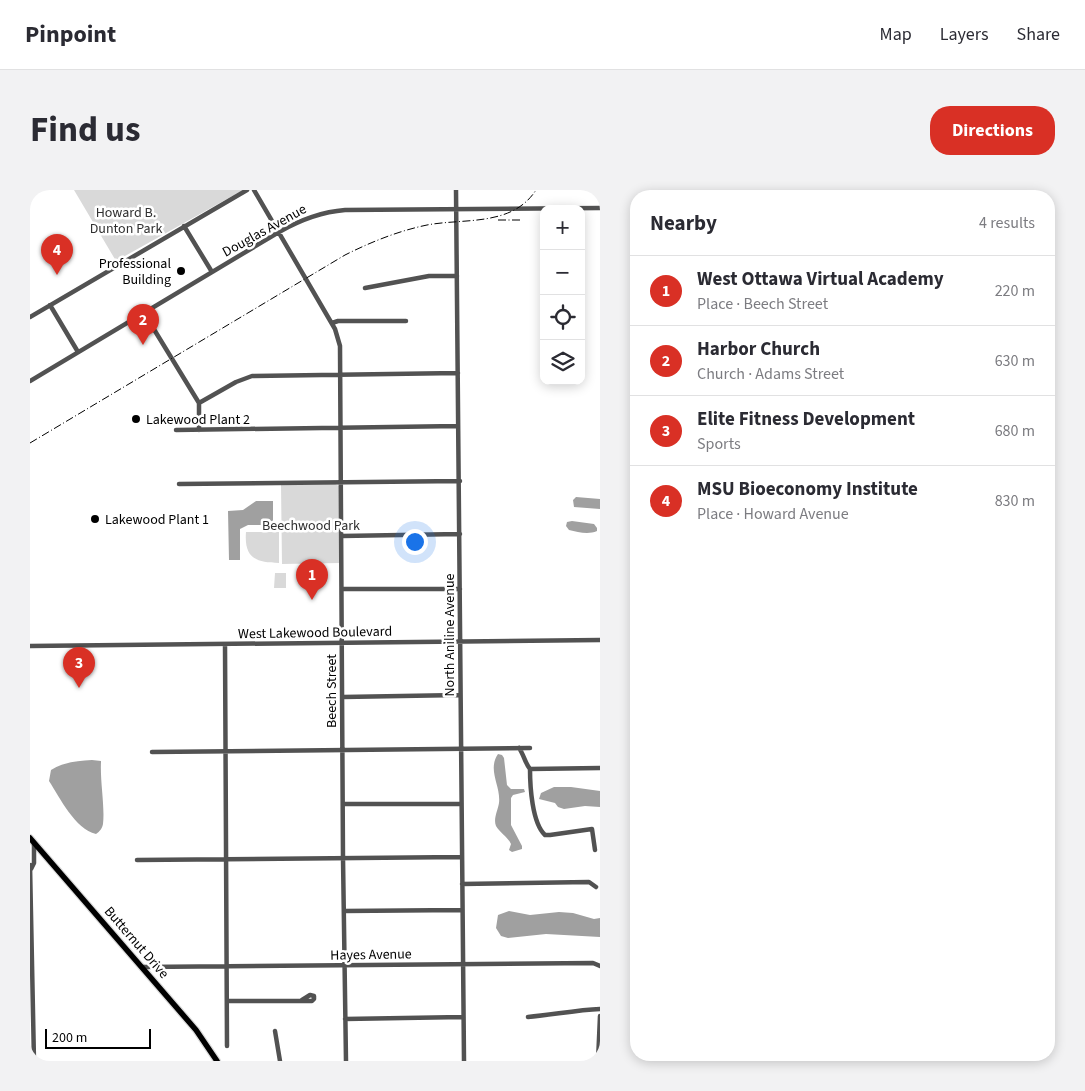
<!DOCTYPE html>
<html lang="en">
<head>
<meta charset="utf-8">
<style>
  body { margin:0; font-family:"Source Sans 3",sans-serif; background:#f2f2f3; color:#2b2b33 }
  .controls { position:absolute; right:15px; top:15px; display:grid; overflow:hidden; border-radius:10px; box-shadow:0 2px 12px #0003 }
  .controls button { width:45px; height:45px; display:grid; place-items:center; padding:0; border:0; border-bottom:1px solid #e1e1e2; background:#fff; color:#2b2b33; font:25px sans-serif }
  .scale { position:absolute; left:15px; bottom:12px; width:106px; box-sizing:border-box; padding-left:5px; border:2px solid #000; border-top:0; font-size:14px; line-height:18px; white-space:nowrap; color:#000; -webkit-text-stroke:4px #fff; paint-order:stroke }
  .you { position:absolute; left:384px; top:351px; width:18px; height:18px; margin:-12px; border:4px solid #fff; border-radius:50%; background:#1a73e8; box-shadow:0 0 0 8px #1a73e833 }
  .badge { display:grid; place-items:center; width:32px; height:32px; border-radius:50%; background:#d93025; color:#fff; font-size:16px; font-weight:700 }
  .pin { position:absolute; translate:-50% -41px; filter:drop-shadow(0 1px 2px #0008) }
  .pin::after { content:''; position:absolute; top:26px; width:18px; height:15px; background:inherit; clip-path:polygon(0 0,100% 0,50% 100%) }
  .list { margin:0; padding:0; list-style:none }
  h2 { display:flex; justify-content:space-between; align-items:center; height:65px; margin:0; padding:0 20px; font-size:21px }
  h2 small { font-size:16px; font-weight:400; color:#7c7c81 }
  .list li { display:grid; grid-template-columns:32px 1fr auto; gap:15px; align-items:center; box-sizing:border-box; height:70px; padding:0 20px; border-top:1px solid #e1e1e2 }
  .list b { display:block; font-size:19px; white-space:nowrap }
  .list p { margin:0; font-size:16px; white-space:nowrap; color:#7c7c81 }
  .list em { font-size:16px; font-style:normal; color:#7c7c81 }
  .icon { flex:none; width:28px; height:28px; fill:none; stroke:currentColor; stroke-width:2; stroke-linecap:round; stroke-linejoin:round }
  .map { position:relative; flex:none; width:570px; height:871px; overflow:hidden; border-radius:20px }
  header { display:flex; align-items:center; gap:30px; box-sizing:border-box; height:70px; padding:0 25px; background:#fff; border-bottom:1px solid #e1e1e2 }
  header strong { font-size:24px }
  nav { display:flex; gap:28px; margin-inline-start:auto; font-size:18px }
  .intro { display:flex; align-items:center; justify-content:space-between; box-sizing:border-box; height:120px; padding:0 30px }
  h1 { margin:0; font-size:35px }
  .button { padding:12px 22px; border-radius:20px; background:#d93025; color:#fff; font-size:18px; font-weight:700 }
  main { display:flex; gap:30px; padding:0 30px }
  aside { flex:1; background:#fff; border-radius:20px; box-shadow:0 2px 12px #0003 }
  .map>svg:first-child { display:block }
  .green { fill:#d9d9d9 }
  .water { fill:#a0a0a0 }
  .lines { fill:none; stroke-linecap:round; stroke-linejoin:round }
  .major-casing { stroke:#dbdbdb; stroke-width:8 }
  .minor { stroke:#525252; stroke-width:4.5 }
  .major { stroke:#000; stroke-width:5.5 }
  .rail { stroke:#000; stroke-width:1; stroke-dasharray:8 2.5 1 2.5; stroke-linecap:butt }
  .poi-dot { fill:#000; stroke:#fff; stroke-width:2 }
  .labels { text-anchor:middle; stroke-width:5; stroke-linejoin:round; paint-order:stroke }
  .park-label { font-size:14px; fill:#303030; stroke:#fff }
  .street-label { font-size:14px; fill:#000; stroke:#fff }
  .poi-label { font-size:14px; fill:#000; stroke:#fff; text-anchor:start }
</style>
</head>
<body>
<header>
<strong>Pinpoint</strong>
<nav><a>Map</a><a>Layers</a><a>Share</a></nav>
</header>
<div class="intro"><h1>Find us</h1><a class="button">Directions</a></div>
<main>
<div class="map">
<svg width="570" height="871" viewBox="0 0 570 871">
  <rect width="100%" height="100%" fill="#fff"/>
  <!-- green -->
  <path class="green" d="M 44,0 L 213,0 L 86,71 Z
    M 305,294 L 309,296 L 310,373 L 252,374 L 251,295 Z
    M 216,342 L 249,342 L 249,373 C 225,373 214,367 216,342 Z
    M 245,383 L 256,383 L 256,398 L 244,398 Z"/>
  <!-- water -->
  <path class="water" d="M 546,307 L 570,309 L 570,319 L 544,317 L 543,310 Z
    M 226,311 L 243,311 L 243,335 L 218,335 L 210,339 L 210,370 L 199,370 L 198,321 L 213,320 Z
    M 542,331 L 564,334 L 567,338 L 567,341 C 558,345 548,342 539,340 L 536,336 L 537,332 Z
    M 468,564 L 472,565 L 474,568 L 477,595 L 481,599 L 494,599 L 495,602 L 483,605 L 481,608 L 481,635 L 492,656 L 492,659 L 482,662 L 479,660 L 481,654 C 478,647 470,643 466,636 C 463,629 468,620 469,613 C 471,596 457,580 468,564 Z
    M 62,570 L 71,571 L 71,572 C 70,592 75,616 73,634 C 72,639 70,641 66,644 C 45,639 30,608 19,591 L 21,580 C 34,572 47,571 62,570 Z
    M 524,597 L 541,597 L 570,601 L 570,617 L 555,616 L 534,619 L 528,617 L 525,613 L 509,609 L 511,603 Z
    M 479,721 L 500,725 L 529,722 L 543,723 L 564,729 L 570,728 L 570,747 L 516,744 L 478,748 L 471,746 L 466,738 L 468,725 Z"/>
  <g class="lines">
    <defs>
      <path id="major" d="M 0,648 L 166,840 L 187,871"/>
    </defs>
    <!-- major casing -->
    <use href="#major" class="major-casing"/>
    <!-- minor -->
    <path class="minor" d="M 224,0 L 305,139 L 310,156 L 313,668 L 316,871
      M 426,0 L 434,871
      M 154,36 L 182,82
      M 335,98 L 399,86 L 427,86
      M 20,115 L 48,162
      M 114,123 L 169,213 L 169,240
      M 0,127 L 217,0
      M 302,133 L 308,131 L 376,131
      M 0,191 L 249,42 C 270,30 290,22 315,20 L 570,18
      M 169,213 L 206,192 L 222,186 L 428,183
      M 146,240 L 428,236
      M 149,294 L 430,291
      M 312,346 L 430,344
      M 312,399 L 430,399
      M 195,454 L 197,856
      M 0,456 L 570,450
      M 313,507 L 430,505
      M 489,558 C 494,565 495,573 500,579 C 500,596 502,633 515,645 L 520,645 L 562,639 L 565,660
      M 122,562 L 500,558
      M 500,579 L 570,578
      M 313,614 L 431,614
      M 107,670 L 432,667
      M 0,675 L 4,871
      M 1,679 L 4,673 L 4,653
      M 432,694 L 559,692 L 566,697
      M 314,721 L 432,720
      M 112,777 L 563,773 L 570,776
      M 197,811 L 282,811 L 284,809 L 284,806 L 280,805 L 272,810
      M 498,827 C 522,825 546,820 570,819
      M 315,829 L 433,827
      M 245,841 L 250,871
      M 568,871 L 570,826"/>
    <!-- major -->
    <use href="#major" class="major"/>
    <!-- rail -->
    <path class="rail" d="M 468,30 L 492,30
      M 0,253 L 315,65 C 341,52 368,41 397,35 C 434,28 482,37 506,0"/>
  </g>
  <!-- markers -->
  <g class="poi-dot">
    <circle cx="151" cy="81" r="5"/>
    <circle cx="106" cy="229" r="5"/>
    <circle cx="65" cy="329" r="5"/>
  </g>
  <g class="labels">
    <!-- park labels -->
    <g class="park-label">
      <text x="96" y="27">Howard B.<tspan x="96" dy="16">Dunton Park</tspan></text>
      <text x="281" y="340">Beechwood Park</text>
    </g>
    <!-- street labels -->
    <g class="street-label">
      <text transform="translate(234 40) rotate(-29)" y="5">Douglas Avenue</text>
      <text transform="translate(285 442) rotate(-1)" y="5">West Lakewood Boulevard</text>
      <text transform="translate(419 445) rotate(-90)" y="5">North Aniline Avenue</text>
      <text transform="translate(301 501) rotate(-90)" y="5">Beech Street</text>
      <text transform="translate(107 752) rotate(49)" y="5">Butternut Drive</text>
      <text transform="translate(341 764) rotate(-1)" y="5">Hayes Avenue</text>
    </g>
    <!-- poi labels -->
    <g class="poi-label">
      <text x="141" y="78" text-anchor="end">Professional<tspan x="141" dy="16">Building</tspan></text>
      <text x="116" y="234">Lakewood Plant 2</text>
      <text x="75" y="334">Lakewood Plant 1</text>
    </g>
  </g>
</svg>
<div class="controls">
<button>+</button>
<button>−</button>
<button><svg class="icon" aria-label="locate" viewBox="0 0 24 24"><circle cx="12" cy="12" r="6"/><path d="M12 2v4M12 18v4M2 12h4M18 12h4"/></svg></button>
<button><svg class="icon" aria-label="layers" viewBox="0 0 24 24"><path d="M12 4l9 5-9 5-9-5zM3 14l9 5 9-5"/></svg></button>
</div>
<div class="scale">200 m</div>
<div class="you"></div>
<div class="pin badge" style="left:282px;top:410px">1</div>
<div class="pin badge" style="left:113px;top:155px">2</div>
<div class="pin badge" style="left:49px;top:498px">3</div>
<div class="pin badge" style="left:27px;top:85px">4</div>
</div>
<aside>
<h2>Nearby<small>4 results</small></h2>
<ul class="list">
<li><span class="badge">1</span><div><b>West Ottawa Virtual Academy</b><p>Place · Beech Street</p></div><em>220 m</em></li>
<li><span class="badge">2</span><div><b>Harbor Church</b><p>Church · Adams Street</p></div><em>630 m</em></li>
<li><span class="badge">3</span><div><b>Elite Fitness Development</b><p>Sports</p></div><em>680 m</em></li>
<li><span class="badge">4</span><div><b>MSU Bioeconomy Institute</b><p>Place · Howard Avenue</p></div><em>830 m</em></li>
</ul>
</aside>
</main>
</body>
</html>
